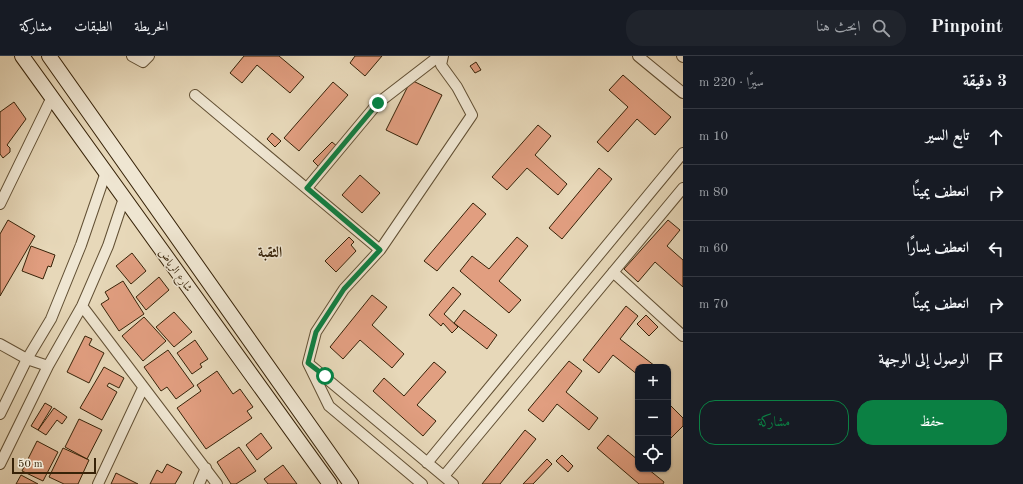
<!DOCTYPE html>
<html lang="ar">
<head>
<meta charset="utf-8">
<style>
  body { margin:0; font-family:"Old Standard TT",Amiri,serif; background:#20242c; color:#f1f3f6; direction:rtl }
  .controls { position:absolute; right:12px; bottom:12px; display:grid; overflow:hidden; border-radius:8px; box-shadow:0 1px 3px #0004 }
  .controls button { width:36px; height:36px; display:grid; place-items:center; padding:0; border:0; border-bottom:1px solid #363941; background:#171b24; color:#f1f3f6; font:20px sans-serif }
  .scale { position:absolute; left:12px; bottom:10px; width:84px; box-sizing:border-box; padding-left:4px; border:2px solid #362208; border-top:0; font-size:11px; line-height:14px; white-space:nowrap; color:#362208; -webkit-text-stroke:3px #efe6d2; paint-order:stroke }
  .stop { position:absolute; width:12px; height:12px; margin:-9px; border:3px solid #0b8043; border-radius:50%; background:#fff }
  .stop.end { background:#0b8043; border-color:#fff; box-shadow:0 1px 4px #0008 }
  .list { margin:0; padding:0; list-style:none }
  h2 { display:flex; justify-content:space-between; align-items:center; height:52px; margin:0; padding:0 16px; font-size:17px }
  h2 small { font-size:13px; font-weight:400; color:#9ea1a6 }
  .list li { display:grid; grid-template-columns:26px 1fr auto; gap:12px; align-items:center; box-sizing:border-box; height:56px; padding:0 16px; border-top:1px solid #363941 }
  .list b { display:block; font-size:15px; white-space:nowrap }
  .list em { font-size:13px; font-style:normal; color:#9ea1a6 }
  .actions { display:flex; gap:8px; padding:12px 16px }
  .actions a { flex:1; padding:9px 0; border:1px solid #0b8043; border-radius:16px; text-align:center; font-size:14px; color:#0b8043 }
  .actions .main { background:#0b8043; color:#fff }
  .icon { flex:none; width:22px; height:22px; fill:none; stroke:currentColor; stroke-width:2; stroke-linecap:round; stroke-linejoin:round }
  .map { position:relative; flex:none; width:683px; height:428px; overflow:hidden; direction:ltr }
  header { display:flex; align-items:center; gap:24px; box-sizing:border-box; height:56px; padding:0 20px; background:#171b24; border-bottom:1px solid #363941 }
  header strong { font-size:19px }
  nav { display:flex; gap:22px; margin-inline-start:auto; font-size:14px }
  .search { width:280px; height:36px; background:#20242c; display:flex; align-items:center; gap:10px; box-sizing:border-box; padding:0 14px; border-radius:16px; color:#9ea1a6; font-size:15px }
  main { display:flex }
  aside { flex:1; background:#171b24 }
  .map>svg:first-child { display:block }
  .building { fill:#e19e80; stroke:#362208 }
  .lines { fill:none; stroke-linecap:round; stroke-linejoin:round }
  .street-casing { stroke:#625034; stroke-width:12 }
  .secondary-casing { stroke:#362208; stroke-width:16 }
  .street { stroke:#efe6d2; stroke-width:10 }
  .secondary { stroke:#efe6d2; stroke-width:14 }
  .route { stroke:#0b8043; stroke-width:5 }
  .labels { text-anchor:middle; stroke-width:3; stroke-linejoin:round; paint-order:stroke }
  .street-label { font-size:11px; fill:#362208; stroke:#efe6d2 }
  .district-label { font-size:15px; font-weight:bold; fill:#362208; stroke:#efe6d2 }
</style>
</head>
<body>
<header>
<strong>Pinpoint</strong>
<div class="search"><svg class="icon" aria-label="search" viewBox="0 0 24 24"><circle cx="10" cy="10" r="6"/><path d="M15 15l6 6"/></svg>ابحث هنا</div>
<nav><a>الخريطة</a><a>الطبقات</a><a>مشاركة</a></nav>
</header>
<main>
<aside>
<h2>3 دقيقة<small>سيرًا · 220 m</small></h2>
<ul class="list">
<li><svg class="icon" aria-label="ahead" viewBox="0 0 24 24"><path d="M12 20V5M6 11l6-6 6 6"/></svg><div><b>تابع السير</b></div><em>10 m</em></li>
<li><svg class="icon" aria-label="right" viewBox="0 0 24 24"><path d="M7 20v-9h11M14 6l5 5-5 5"/></svg><div><b>انعطف يمينًا</b></div><em>80 m</em></li>
<li><svg class="icon" aria-label="left" viewBox="0 0 24 24"><path d="M17 20v-9H6M10 6l-5 5 5 5"/></svg><div><b>انعطف يسارًا</b></div><em>60 m</em></li>
<li><svg class="icon" aria-label="right" viewBox="0 0 24 24"><path d="M7 20v-9h11M14 6l5 5-5 5"/></svg><div><b>انعطف يمينًا</b></div><em>70 m</em></li>
<li><svg class="icon" aria-label="arrive" viewBox="0 0 24 24"><path d="M6 21V4h12l-3 4 3 4H6"/></svg><div><b>الوصول إلى الوجهة</b></div></li>
</ul>
<div class="actions"><a class="main">حفظ</a><a>مشاركة</a></div>
</aside>
<div class="map">
<svg width="683" height="428" viewBox="0 0 683 428">
  <rect width="100%" height="100%" fill="#e7d8b9"/>
  <filter id="stains"><feTurbulence type="fractalNoise" baseFrequency=".005" numOctaves="4"/><feColorMatrix values="0 0 0 0 .2 0 0 0 0 .09 0 0 0 0 .02 0 0 0 .5 -.17"/></filter>
  <radialGradient id="worn" r=".72"><stop offset=".6" stop-color="#630" stop-opacity="0"/><stop offset="1" stop-color="#630" stop-opacity=".3"/></radialGradient>
  <!-- building -->
  <path class="building" d="M 244,0 L 279,0 L 304,21 L 290,37 L 257,9 L 242,27 L 230,17 Z
    M 355,0 L 382,0 L 365,20 L 350,7 Z
    M 476,6 L 481,14 L 475,17 L 470,10 Z
    M 623,19 L 671,61 L 655,79 L 637,63 L 608,96 L 597,86 L 628,51 L 609,34 Z
    M 411,24 L 442,39 L 417,89 L 386,74 Z
    M 333,26 L 348,39 L 299,95 L 284,82 Z
    M 14,46 L 26,63 L 7,89 L 10,92 L 10,96 L 3,102 L 0,98 L 0,56 Z
    M 538,69 L 551,80 L 535,99 L 567,128 L 558,139 L 527,112 L 507,134 L 492,121 Z
    M 272,77 L 281,85 L 275,91 L 267,83 Z
    M 332,86 L 338,91 L 319,111 L 313,105 Z
    M 599,112 L 612,123 L 562,183 L 549,172 Z
    M 360,119 L 380,137 L 362,157 L 342,139 Z
    M 473,147 L 486,158 L 437,215 L 424,205 Z
    M 8,164 L 35,180 L 0,240 L 0,178 Z
    M 668,164 L 680,174 L 667,190 L 683,204 L 683,231 L 655,206 L 638,226 L 624,213 Z
    M 349,181 L 354,186 L 351,189 L 356,195 L 336,216 L 325,205 Z
    M 517,181 L 528,190 L 499,225 L 521,244 L 509,257 L 460,215 L 472,200 L 489,213 Z
    M 31,190 L 55,199 L 51,211 L 48,210 L 43,223 L 22,215 Z
    M 132,197 L 146,215 L 131,228 L 116,210 Z
    M 159,221 L 169,234 L 146,254 L 136,241 Z
    M 123,225 L 144,258 L 119,275 L 101,248 L 109,243 L 105,236 Z
    M 453,231 L 461,238 L 444,258 L 458,271 L 452,277 L 443,267 L 441,270 L 429,259 Z
    M 372,239 L 387,251 L 372,269 L 404,298 L 392,312 L 360,284 L 343,303 L 330,291 Z
    M 626,250 L 638,260 L 620,283 L 655,310 L 638,311 L 638,319 L 613,299 L 599,317 L 583,304 Z
    M 464,254 L 497,279 L 487,293 L 454,267 Z
    M 174,256 L 192,276 L 174,291 L 156,271 Z
    M 646,259 L 658,271 L 649,280 L 637,268 Z
    M 144,261 L 166,285 L 143,305 L 122,280 Z
    M 85,280 L 92,283 L 89,289 L 104,297 L 89,327 L 67,316 Z
    M 195,284 L 208,303 L 200,308 L 202,311 L 192,318 L 177,297 Z
    M 168,294 L 194,330 L 176,343 L 167,331 L 161,335 L 144,311 Z
    M 569,305 L 582,315 L 566,336 L 598,362 L 589,374 L 557,348 L 543,366 L 528,354 Z
    M 434,306 L 446,316 L 417,349 L 436,365 L 423,380 L 373,335 L 384,322 L 404,340 Z
    M 104,311 L 124,322 L 119,332 L 109,327 L 107,330 L 117,336 L 102,364 L 80,352 Z
    M 217,315 L 233,338 L 240,333 L 253,351 L 247,355 L 252,362 L 206,393 L 177,352 L 201,335 L 197,329 Z
    M 45,347 L 52,351 L 38,374 L 31,370 Z
    M 668,347 L 683,362 L 683,370 L 668,385 Z
    M 54,352 L 67,361 L 62,368 L 57,364 L 46,379 L 38,374 Z
    M 79,363 L 102,374 L 87,403 L 65,391 Z
    M 525,374 L 536,383 L 500,428 L 482,428 Z
    M 261,377 L 272,392 L 257,404 L 246,389 Z
    M 608,379 L 638,404 L 638,413 L 648,413 L 664,426 L 663,428 L 639,428 L 597,392 Z
    M 37,385 L 58,396 L 43,425 L 22,415 Z
    M 239,391 L 256,415 L 236,428 L 231,428 L 217,406 Z
    M 63,392 L 89,404 L 78,428 L 64,428 L 49,421 Z
    M 562,399 L 573,410 L 568,416 L 556,405 Z
    M 547,403 L 552,408 L 533,428 L 523,428 Z
    M 167,408 L 182,416 L 175,428 L 150,428 L 157,414 L 162,417 Z
    M 283,409 L 297,428 L 268,428 L 264,423 Z
    M 116,417 L 138,428 L 111,428 Z
    M 21,419 L 38,428 L 16,428 Z"/>
  <g class="lines">
    <defs>
      <path id="street" d="M 132,0 L 143,6 L 149,0
        M 638,0 L 683,37
        M 682,0 L 683,1
        M 195,39 L 380,194
        M 307,132 L 378,47 L 439,0
        M 0,148 L 52,41
        M 613,216 L 683,280
        M 82,250 L 217,428
        M 0,288 L 27,303 L 48,310
        M 309,308 L 453,428
        M 0,358 L 27,303 L 51,263 L 81,189 L 106,116
        M 427,407 L 683,97
        M 0,408 L 48,310 L 82,250 L 108,190 L 124,142
        M 444,420 L 683,132
        M 98,428 L 143,332
        M 199,428 L 206,412
        M 422,428 L 329,350 L 308,307 L 316,276 L 344,233 L 380,194 L 472,59 L 457,31 L 441,9 L 443,0"/>
      <path id="secondary" d="M 22,0 L 330,428
        M 49,0 L 351,428"/>
    </defs>
    <!-- street casing -->
    <use href="#street" class="street-casing"/>
    <!-- secondary casing -->
    <use href="#secondary" class="secondary-casing"/>
    <!-- street -->
    <use href="#street" class="street"/>
    <!-- secondary -->
    <use href="#secondary" class="secondary"/>
  </g>
  <g class="lines">
    <!-- route -->
    <path class="route" d="M 325,320 L 308,307 L 316,276 L 344,233 L 380,194 L 307,132 L 378,47"/>
  </g>
  <g class="labels">
    <!-- street labels -->
    <g class="street-label">
      <text transform="translate(176 214) rotate(54)" y="4">شارع الرياض</text>
    </g>
    <!-- district labels -->
    <g class="district-label">
      <text x="270" y="201">الثقبة</text>
    </g>
  </g>
  <rect width="100%" height="100%" filter="url(#stains)"/>
  <rect width="100%" height="100%" fill="url(#worn)"/>
</svg>
<div class="controls">
<button>+</button>
<button>−</button>
<button><svg class="icon" aria-label="locate" viewBox="0 0 24 24"><circle cx="12" cy="12" r="6"/><path d="M12 2v4M12 18v4M2 12h4M18 12h4"/></svg></button>
</div>
<div class="scale">50 m</div>
<div class="stop" style="left:325px;top:320px"></div>
<div class="stop end" style="left:378px;top:47px"></div>
</div>
</main>
</body>
</html>
